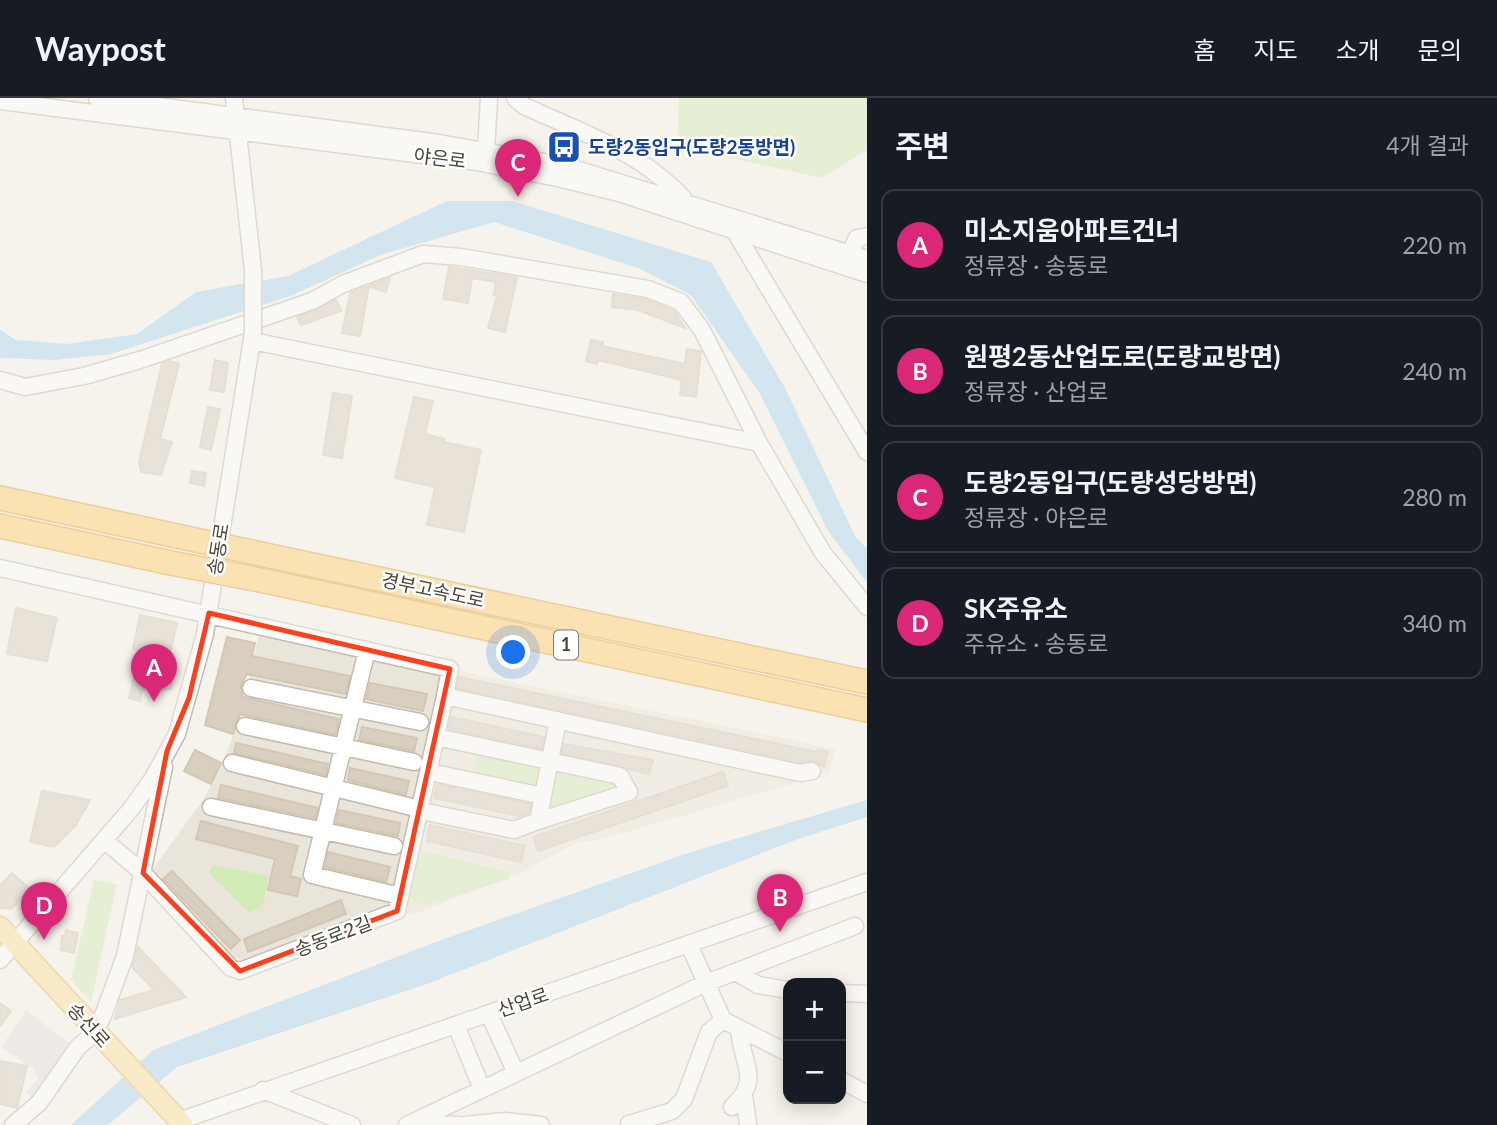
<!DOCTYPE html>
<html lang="ko">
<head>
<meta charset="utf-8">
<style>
  body { margin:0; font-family:Lato,"Noto Sans KR",sans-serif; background:#20242c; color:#f1f3f6 }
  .controls { position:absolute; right:21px; bottom:21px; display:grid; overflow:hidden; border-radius:14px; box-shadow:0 4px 18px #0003 }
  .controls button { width:63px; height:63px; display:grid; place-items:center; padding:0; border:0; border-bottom:2px solid #363941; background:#171b24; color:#f1f3f6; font:35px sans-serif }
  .you { position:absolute; left:514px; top:555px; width:24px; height:24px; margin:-18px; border:5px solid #fff; border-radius:50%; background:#1a73e8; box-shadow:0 0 0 10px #1a73e833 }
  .badge { display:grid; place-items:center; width:46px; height:46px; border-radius:50%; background:#db2777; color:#fff; font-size:23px; font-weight:700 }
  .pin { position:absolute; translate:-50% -58px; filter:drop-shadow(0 2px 4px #0008) }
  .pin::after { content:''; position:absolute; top:37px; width:24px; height:21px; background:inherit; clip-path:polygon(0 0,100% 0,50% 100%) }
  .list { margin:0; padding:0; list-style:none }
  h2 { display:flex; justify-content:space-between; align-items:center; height:91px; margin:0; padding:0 28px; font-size:30px }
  h2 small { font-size:23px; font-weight:400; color:#9ea1a6 }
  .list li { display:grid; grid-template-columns:46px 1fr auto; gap:21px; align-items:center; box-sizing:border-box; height:112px; margin:0 14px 14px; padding:0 14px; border:2px solid #363941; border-radius:14px }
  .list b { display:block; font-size:26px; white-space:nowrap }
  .list p { margin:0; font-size:23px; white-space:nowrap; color:#9ea1a6 }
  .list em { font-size:23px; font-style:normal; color:#9ea1a6 }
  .map { position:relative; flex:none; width:867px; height:1027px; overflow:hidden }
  header { display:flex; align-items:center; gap:42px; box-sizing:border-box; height:98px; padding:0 35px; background:#171b24; border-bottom:2px solid #363941 }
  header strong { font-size:33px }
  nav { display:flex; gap:38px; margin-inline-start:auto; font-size:24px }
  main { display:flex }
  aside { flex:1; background:#171b24 }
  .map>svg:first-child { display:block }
  .residential { fill:#eae5da }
  .green { fill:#d2eab5 }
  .parking { fill:#e5e3e0 }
  .water { fill:#a9d4f2 }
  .building { fill:#d8cfc1; stroke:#d3c7b4; stroke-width:2 }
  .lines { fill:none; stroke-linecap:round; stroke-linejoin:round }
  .minor-casing { stroke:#c2bbae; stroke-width:19 }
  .major-casing { stroke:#e6c16a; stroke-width:23 }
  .highway-casing { stroke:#e0a43c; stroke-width:26 }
  .minor { stroke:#fff; stroke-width:16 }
  .major { stroke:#ffe39c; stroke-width:19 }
  .highway { stroke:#ffcf6e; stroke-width:23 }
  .minor-bridge-casing { stroke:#c2bbae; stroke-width:19; stroke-linecap:butt }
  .highway-bridge-casing { stroke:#e0a43c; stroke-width:26; stroke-linecap:butt }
  .minor-bridge { stroke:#fff; stroke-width:16 }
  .highway-bridge { stroke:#ffcf6e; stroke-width:23 }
  .marked { fill:none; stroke:#fc3f1d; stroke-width:5; stroke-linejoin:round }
  .labels { text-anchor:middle; stroke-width:5; stroke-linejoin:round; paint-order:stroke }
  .shield { fill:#fff; stroke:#817c74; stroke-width:2 }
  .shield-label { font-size:18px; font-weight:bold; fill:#4b4439 }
  .transit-label { font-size:19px; font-weight:bold; fill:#164399; stroke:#fff; text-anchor:start }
  .street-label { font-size:19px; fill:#4b4439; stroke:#fff }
</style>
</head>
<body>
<header>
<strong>Waypost</strong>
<nav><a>홈</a><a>지도</a><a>소개</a><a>문의</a></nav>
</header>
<main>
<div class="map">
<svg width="867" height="1027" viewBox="0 0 867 1027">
  <rect width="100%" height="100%" fill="#f6f3ec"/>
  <!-- residential -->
  <path class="residential" d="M 261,527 L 443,569 L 391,808 L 246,863 L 230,858 L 151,774 L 205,699 L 228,652 L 246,596 Z
    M 450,571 L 836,651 L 829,675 L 599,742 L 576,745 L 521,775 L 411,817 L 397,813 Z"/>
  <!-- green -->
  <path class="green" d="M 679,0 L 867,0 L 867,52 L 822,80 L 677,48 Z
    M 476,657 L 545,671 L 541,689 L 473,675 Z
    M 552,672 L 618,686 L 544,713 Z
    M 421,753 L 510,774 L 509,781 L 428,807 L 415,804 L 410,799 Z
    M 213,767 L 269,778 L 263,806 L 250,815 L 209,775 Z
    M 94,782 L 117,786 L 91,904 L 71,882 Z"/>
  <!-- parking -->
  <path class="parking" d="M 26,912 L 73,948 L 33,1001 L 26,995 L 38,980 L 33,971 L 1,949 Z"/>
  <!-- water -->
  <path class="water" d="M 447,103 L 512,103 L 711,164 L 785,290 L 856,440 L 867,450 L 867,484 L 828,433 L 760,296 L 691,197 L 641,171 L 494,124 L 380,157 L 293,197 L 111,256 L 54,262 L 0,260 L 0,232 L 16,242 L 67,246 L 137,236 L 196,194 L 288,178 Z
    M 867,702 L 867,719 L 798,741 L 427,886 L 177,969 L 108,1027 L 71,1027 L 153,952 L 447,840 L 691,754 Z"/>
  <!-- building -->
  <path class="building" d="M 449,169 L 517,179 L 505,234 L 488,230 L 497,198 L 494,197 L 496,184 L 472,180 L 468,205 L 443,201 Z
    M 390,180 L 386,194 L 369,188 L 360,238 L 342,235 L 350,195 Z
    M 613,196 L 645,201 L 674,213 L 685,230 L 638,212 L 612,209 Z
    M 336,202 L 341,213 L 301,227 L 297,219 Z
    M 591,242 L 603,244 L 602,248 L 685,266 L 687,251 L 701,253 L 696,299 L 680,297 L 682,282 L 598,262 L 597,266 L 586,263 Z
    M 215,262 L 228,265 L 224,294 L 210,292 Z
    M 168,263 L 179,266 L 160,341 L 172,344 L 161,377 L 141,374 L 139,364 L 162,266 Z
    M 333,295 L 352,298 L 342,360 L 323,357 Z
    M 414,299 L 433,303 L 425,336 L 445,341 L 444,344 L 481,352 L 464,434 L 427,427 L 435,389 L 395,380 Z
    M 208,309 L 220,311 L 211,352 L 200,349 Z
    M 192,373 L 206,375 L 204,388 L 190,385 Z
    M 16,510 L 57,520 L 47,563 L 7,556 Z
    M 140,517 L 177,525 L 166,573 L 173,574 L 171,591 L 142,592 L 140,603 L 129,600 L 140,552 L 133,551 Z
    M 227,539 L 255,545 L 252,558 L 350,578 L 346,596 L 247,576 L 241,587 L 243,599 L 339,621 L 336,637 L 240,616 L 233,636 L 205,627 Z
    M 459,579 L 817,654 L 818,651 L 828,654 L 824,669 L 815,663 L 800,664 L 457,590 Z
    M 370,585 L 427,596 L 423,613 L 366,601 Z
    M 451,619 L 544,639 L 542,651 L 449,631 Z
    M 362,629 L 417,640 L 414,653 L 359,642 Z
    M 236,645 L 328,666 L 326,677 L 234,655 Z
    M 564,646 L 653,662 L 649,676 L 562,655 Z
    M 195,652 L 221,665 L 211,686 L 184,673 Z
    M 350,670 L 409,683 L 406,697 L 348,682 Z
    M 723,674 L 728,688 L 538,753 L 533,739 Z
    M 437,686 L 531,706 L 529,715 L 520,718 L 434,700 Z
    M 221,687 L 318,710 L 315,720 L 218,700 Z
    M 42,693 L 90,702 L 76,727 L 54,749 L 30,744 Z
    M 339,712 L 400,725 L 398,738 L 336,725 Z
    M 201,723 L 298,748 L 290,778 L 301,781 L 297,798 L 268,792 L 275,761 L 196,741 Z
    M 430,727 L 525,748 L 521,764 L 427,743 Z
    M 328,754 L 390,769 L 386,784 L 325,769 Z
    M 172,773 L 240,842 L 231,851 L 163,781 Z
    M 12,775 L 30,791 L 11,811 L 0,810 L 0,787 Z
    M 341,802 L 346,816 L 248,854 L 244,841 Z
    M 66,832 L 78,835 L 74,855 L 61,852 L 62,838 L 65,838 Z
    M 138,849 L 186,899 L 115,921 L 120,902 L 154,892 L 132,869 Z
    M 0,905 L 11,913 L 0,928 Z
    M 0,963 L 27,968 L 17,1010 L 0,1006 Z"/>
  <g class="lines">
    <defs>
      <path id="minor" d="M 97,0 L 439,45 L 566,68 L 867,161
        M 234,0 L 253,172
        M 515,0 L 524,8 C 579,33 641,54 683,100
        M 0,3 L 477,64 L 562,81 L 619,95 L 867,176
        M 486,53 L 489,0
        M 735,134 L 867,354
        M 850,155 L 857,140 L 867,138
        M 252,243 L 759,345
        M 0,282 L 25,289 L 84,278 L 140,262 L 312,203 L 343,186 L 423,156 L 461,159 L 648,191 L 681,204 L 702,232 L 759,345 L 823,455 L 867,509
        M 0,470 L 450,571 L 445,598
        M 367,552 L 312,777 L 400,798
        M 251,590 L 420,624
        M 245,628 L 414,664
        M 436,639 L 620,678 L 629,694 L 538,723 L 558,622
        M 232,665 L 420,711
        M 439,676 L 543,698
        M 211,709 L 394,748
        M 431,715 L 514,732 L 538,723
        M 104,742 L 143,775 L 231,870 L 240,873 L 397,813 L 445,598 L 800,675 L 812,673
        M 689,847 L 723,922 L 788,955
        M 0,862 L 131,711 L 153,680 L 177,636 L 205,536 L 253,235
        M 736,874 L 758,887 L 788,892
        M 841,895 L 867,896
        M 489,916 L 516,975
        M 456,927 L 482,991
        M 841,982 L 867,996
        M 263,992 L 352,1027
        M 744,998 L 748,1026
        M 732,1009 C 763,980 741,967 739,930
        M 418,1022 L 429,1026 L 460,1027
        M 179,1023 L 867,784
        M 629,1026 L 672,1013 L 684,1001 L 709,934 L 723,922
        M 13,1027 L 39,1005 L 78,949 L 95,935 L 104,915 L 125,858 L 164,669
        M 407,1027 L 706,885 L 855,828
        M 465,1027 L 505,1023 L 541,1027"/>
      <path id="major" d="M 0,829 L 183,1027"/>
      <path id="highway" d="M 0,400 L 177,438
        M 0,428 L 171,465
        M 270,458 L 867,584
        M 265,483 L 867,612"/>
    </defs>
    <!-- minor casing -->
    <use href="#minor" class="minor-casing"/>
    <!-- major casing -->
    <use href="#major" class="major-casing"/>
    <!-- highway casing -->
    <use href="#highway" class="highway-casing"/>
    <!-- minor -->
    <use href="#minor" class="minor"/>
    <!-- major -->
    <use href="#major" class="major"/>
    <!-- highway -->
    <use href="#highway" class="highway"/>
    <defs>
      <path id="minor-bridge" d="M 253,172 L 253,235"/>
      <path id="highway-bridge" d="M 177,438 L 270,458
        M 171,465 L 265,483"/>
    </defs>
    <!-- minor-bridge casing -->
    <use href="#minor-bridge" class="minor-bridge-casing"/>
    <!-- highway-bridge casing -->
    <use href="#highway-bridge" class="highway-bridge-casing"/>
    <!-- minor-bridge -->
    <use href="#minor-bridge" class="minor-bridge"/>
    <!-- highway-bridge -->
    <use href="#highway-bridge" class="highway-bridge"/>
  </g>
  <!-- marked area -->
  <path d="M0 0H867V1027H0ZM 209,515 L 450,571 L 397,813 L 240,873 L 143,775 L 167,653 L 189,600 Z" fill="#f6f3ec" fill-opacity=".55" fill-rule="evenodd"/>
  <path class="marked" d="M 209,515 L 450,571 L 397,813 L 240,873 L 143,775 L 167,653 L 189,600 Z"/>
  <!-- icons -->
  <defs>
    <symbol id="bus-square" viewBox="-11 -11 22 22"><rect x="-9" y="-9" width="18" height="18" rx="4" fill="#1a4fb4" stroke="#fff"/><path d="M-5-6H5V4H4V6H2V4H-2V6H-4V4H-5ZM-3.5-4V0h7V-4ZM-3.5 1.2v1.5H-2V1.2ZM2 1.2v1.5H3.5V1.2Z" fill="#fff"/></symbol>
  </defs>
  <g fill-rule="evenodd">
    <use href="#bus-square" x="545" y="30" width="38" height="38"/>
  </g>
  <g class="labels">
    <!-- shield labels -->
    <rect class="shield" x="554" y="532.5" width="24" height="29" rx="5"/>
    <g class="shield-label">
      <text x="566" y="553">1</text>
    </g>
    <!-- transit labels -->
    <g class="transit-label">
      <text x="588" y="56">도량2동입구(도량2동방면)</text>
    </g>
    <!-- street labels -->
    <g class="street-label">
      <text transform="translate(440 60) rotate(7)" y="7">야은로</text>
      <text transform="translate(218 451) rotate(-81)" y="7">송동로</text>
      <text transform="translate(433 492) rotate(12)" y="7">경부고속도로</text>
      <text transform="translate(333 838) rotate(-21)" y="7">송동로2길</text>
      <text transform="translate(523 904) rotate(-19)" y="7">산업로</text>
      <text transform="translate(89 927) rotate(48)" y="7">송선로</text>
    </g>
  </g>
</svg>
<div class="controls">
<button>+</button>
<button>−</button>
</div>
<div class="you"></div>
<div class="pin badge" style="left:154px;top:604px">A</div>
<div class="pin badge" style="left:780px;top:834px">B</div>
<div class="pin badge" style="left:518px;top:99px">C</div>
<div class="pin badge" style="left:44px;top:842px">D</div>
</div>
<aside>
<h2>주변<small>4개 결과</small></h2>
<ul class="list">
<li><span class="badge">A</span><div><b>미소지움아파트건너</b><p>정류장 · 송동로</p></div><em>220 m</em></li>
<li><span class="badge">B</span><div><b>원평2동산업도로(도량교방면)</b><p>정류장 · 산업로</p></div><em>240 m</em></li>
<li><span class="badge">C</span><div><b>도량2동입구(도량성당방면)</b><p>정류장 · 야은로</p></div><em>280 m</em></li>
<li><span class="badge">D</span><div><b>SK주유소</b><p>주유소 · 송동로</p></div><em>340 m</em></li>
</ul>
</aside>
</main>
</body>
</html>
